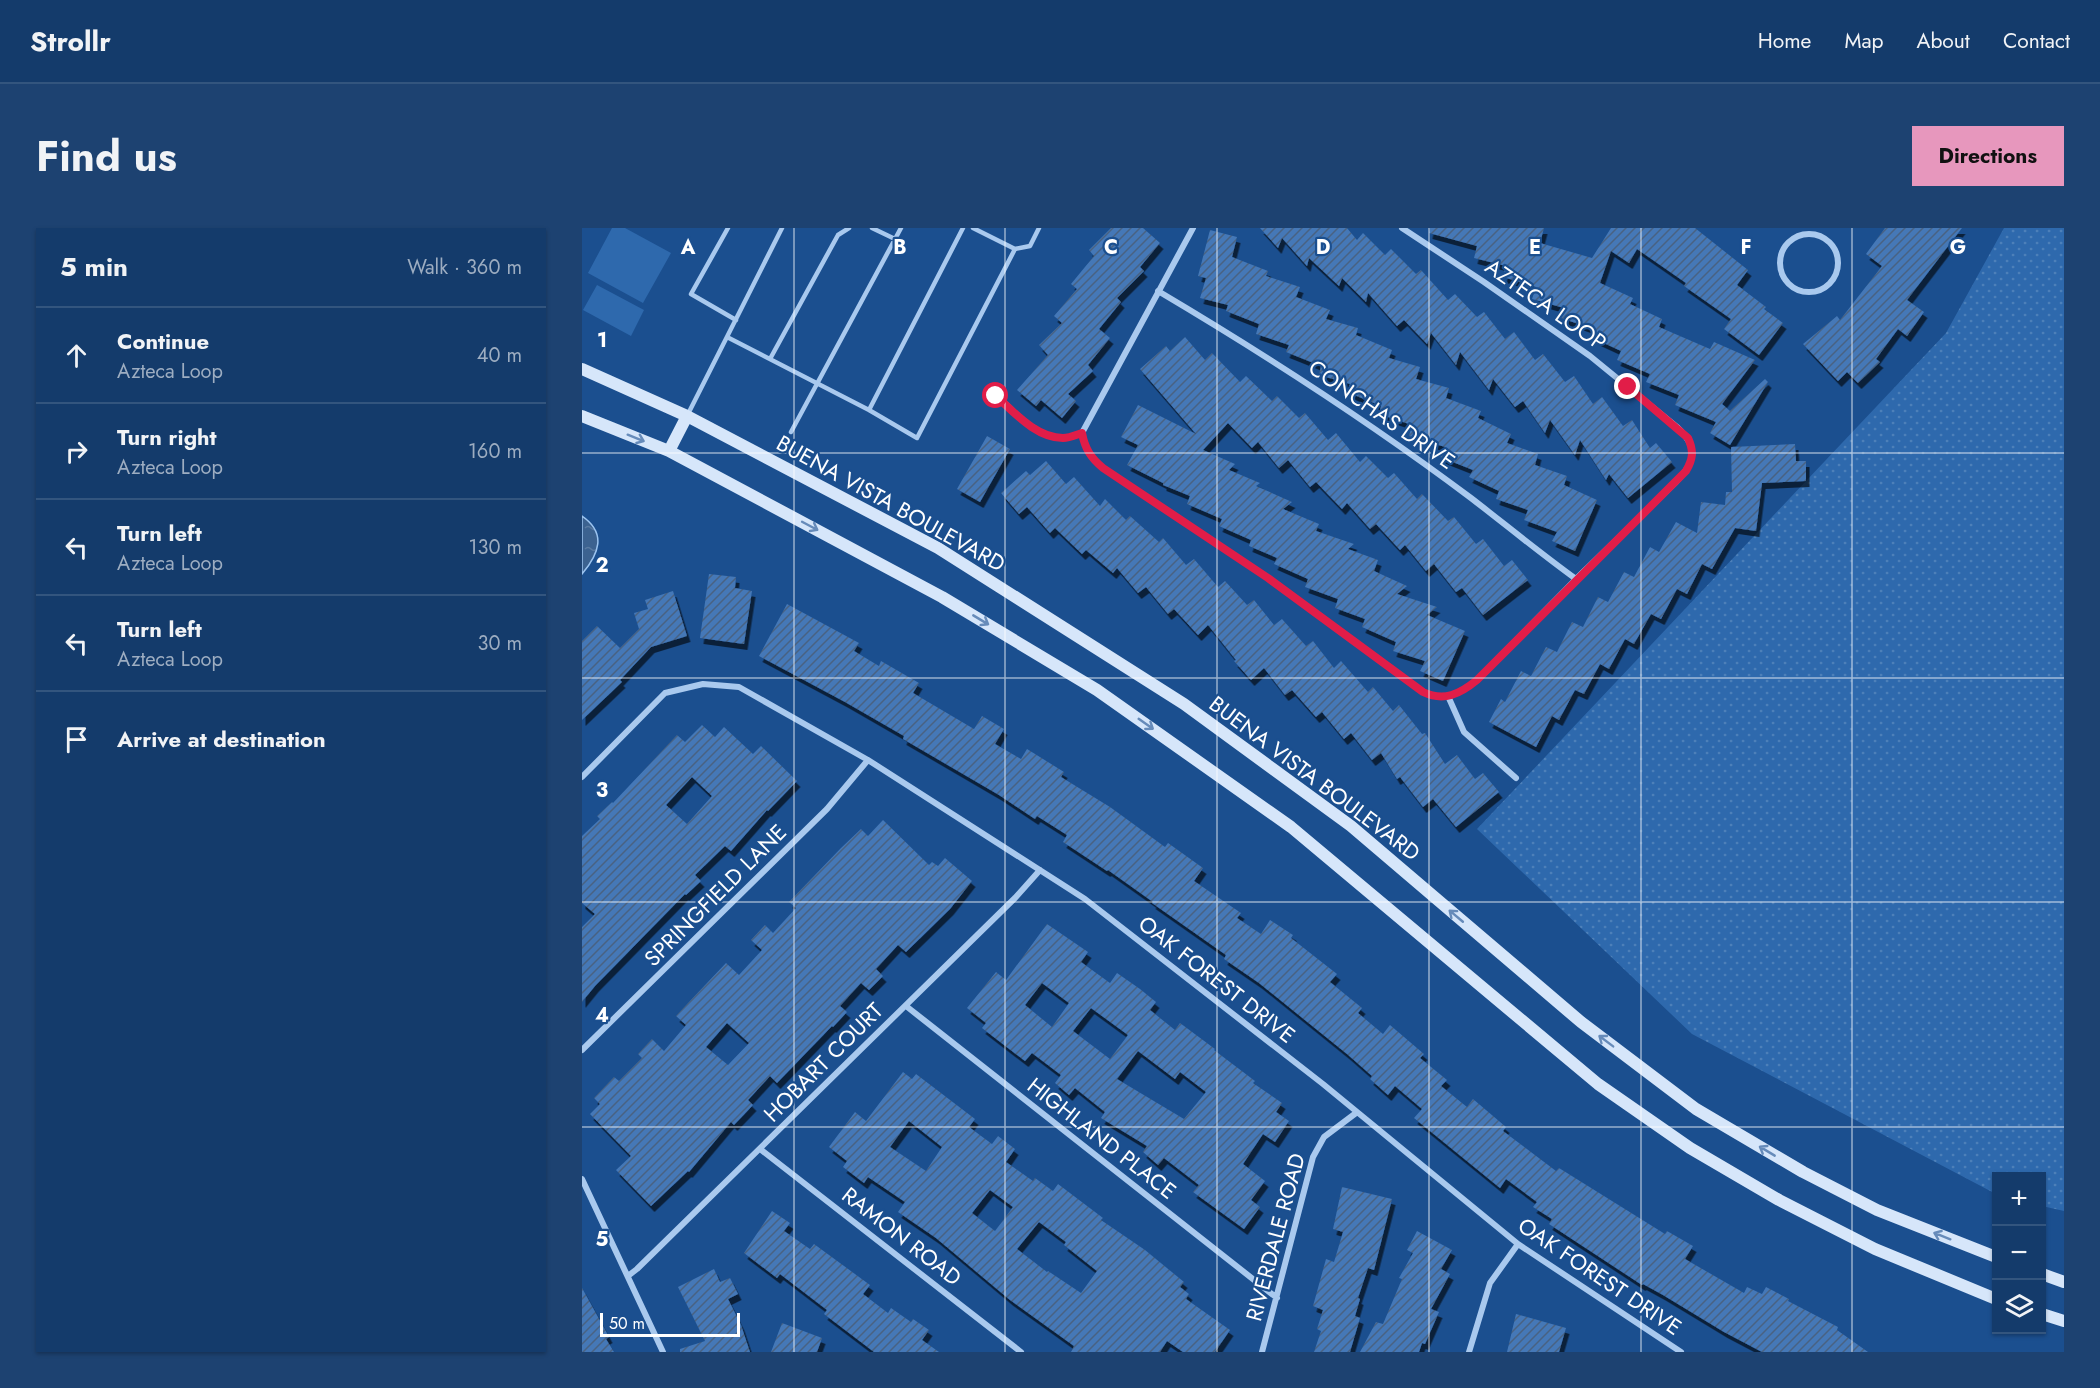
<!DOCTYPE html>
<html lang="en">
<head>
<meta charset="utf-8">
<style>
  body { margin:0; font-family:Jost,sans-serif; background:#1d4271; color:#f1f3f6 }
  .controls { position:absolute; right:18px; bottom:18px; display:grid; overflow:hidden; border-radius:0px; box-shadow:0 2px 4px #0004 }
  .controls button { width:54px; height:54px; display:grid; place-items:center; padding:0; border:0; border-bottom:2px solid #33557e; background:#143b6b; color:#f1f3f6; font:30px sans-serif }
  .scale { position:absolute; left:18px; bottom:15px; width:140px; box-sizing:border-box; padding-left:6px; border:3px solid #fff; border-top:0; font-size:16px; line-height:21px; white-space:nowrap; color:#fff; -webkit-text-stroke:4px #1b4f8f; paint-order:stroke }
  .stop { position:absolute; width:18px; height:18px; margin:-14px; border:4px solid #e11d48; border-radius:50%; background:#fff }
  .stop.end { background:#e11d48; border-color:#fff; box-shadow:0 2px 6px #0008 }
  .list { margin:0; padding:0; list-style:none }
  h2 { display:flex; justify-content:space-between; align-items:center; height:78px; margin:0; padding:0 24px; font-size:26px }
  h2 small { font-size:20px; font-weight:400; color:#9dadc1 }
  .list li { display:grid; grid-template-columns:39px 1fr auto; gap:18px; align-items:center; box-sizing:border-box; height:96px; padding:0 24px; border-top:2px solid #33557e }
  .list b { display:block; font-size:22px; white-space:nowrap }
  .list p { margin:0; font-size:20px; white-space:nowrap; color:#9dadc1 }
  .list em { font-size:20px; font-style:normal; color:#9dadc1 }
  .icon { flex:none; width:33px; height:33px; fill:none; stroke:currentColor; stroke-width:2; stroke-linecap:round; stroke-linejoin:round }
  .map { position:relative; flex:none; width:1482px; height:1124px; overflow:hidden; border-radius:0px }
  header { display:flex; align-items:center; gap:36px; box-sizing:border-box; height:84px; padding:0 30px; background:#143b6b; border-bottom:2px solid #33557e }
  header strong { font-size:28px }
  nav { display:flex; gap:33px; margin-inline-start:auto; font-size:21px }
  .intro { display:flex; align-items:center; justify-content:space-between; box-sizing:border-box; height:144px; padding:0 36px }
  h1 { margin:0; font-size:42px }
  .button { padding:15px 27px; border-radius:0px; background:#e797bd; color:#111; font-size:21px; font-weight:700 }
  main { display:flex; gap:36px; padding:0 36px }
  aside { flex:1; background:#143b6b; border-radius:0px; box-shadow:0 2px 4px #0004 }
  .map>svg:first-child { display:block }
  .grass { fill:url(#grass-dots) }
  .garden { fill:#2e69ad }
  .water { fill:url(#water-ripples); stroke:#9cc4f0; stroke-width:1.5 }
  .building { fill:url(#building-hatch); fill-rule:evenodd; filter:url(#shadow) }
  .lines { fill:none; stroke-linecap:round; stroke-linejoin:round }
  .service { stroke:#a9c9ee; stroke-width:4.5 }
  .minor { stroke:#a9c9ee; stroke-width:6 }
  .secondary { stroke:#d6e6fa; stroke-width:12 }
  .oneway { stroke:#668bba }
  .route { stroke:#e11d48; stroke-width:8 }
  .grid { fill:none; stroke:#fff; stroke-width:1.5; stroke-opacity:0.55 }
  .labels { text-anchor:middle; stroke-width:4.5; stroke-linejoin:round; paint-order:stroke }
  .street-label { font-size:22px; fill:#fff; stroke:#1b4f8f }
  .grid-label { font-size:20px; text-anchor:middle; font-weight:bold; fill:#fff; stroke:#1b4f8f; stroke-width:4.5; stroke-linejoin:round; paint-order:stroke }
</style>
</head>
<body>
<header>
<strong>Strollr</strong>
<nav><a>Home</a><a>Map</a><a>About</a><a>Contact</a></nav>
</header>
<div class="intro"><h1>Find us</h1><a class="button">Directions</a></div>
<main>
<aside>
<h2>5 min<small>Walk · 360 m</small></h2>
<ul class="list">
<li><svg class="icon" aria-label="ahead" viewBox="0 0 24 24"><path d="M12 20V5M6 11l6-6 6 6"/></svg><div><b>Continue</b><p>Azteca Loop</p></div><em>40 m</em></li>
<li><svg class="icon" aria-label="right" viewBox="0 0 24 24"><path d="M7 20v-9h11M14 6l5 5-5 5"/></svg><div><b>Turn right</b><p>Azteca Loop</p></div><em>160 m</em></li>
<li><svg class="icon" aria-label="left" viewBox="0 0 24 24"><path d="M17 20v-9H6M10 6l-5 5 5 5"/></svg><div><b>Turn left</b><p>Azteca Loop</p></div><em>130 m</em></li>
<li><svg class="icon" aria-label="left" viewBox="0 0 24 24"><path d="M17 20v-9H6M10 6l-5 5 5 5"/></svg><div><b>Turn left</b><p>Azteca Loop</p></div><em>30 m</em></li>
<li><svg class="icon" aria-label="arrive" viewBox="0 0 24 24"><path d="M6 21V4h12l-3 4 3 4H6"/></svg><div><b>Arrive at destination</b></div></li>
</ul>
</aside>
<div class="map">
<svg width="1482" height="1124" viewBox="0 0 1482 1124">
  <defs>
    <pattern id="grass-dots" width="8" height="8" patternUnits="userSpaceOnUse" patternTransform="scale(1.5)"><rect width="8" height="8" fill="#2e69ad"/><path d="M2 2h.1M6 6h.1" fill="none" stroke="#4d80b9" stroke-width="1.8" stroke-linecap="round"/></pattern>
    <pattern id="water-ripples" width="26" height="14" patternUnits="userSpaceOnUse" patternTransform="scale(1.5)"><rect width="26" height="14" fill="#3c6290"/><path d="M2 4q2-2 4 0t4 0M15 11q2-2 4 0t4 0" fill="none" stroke="#597aa1"/></pattern>
    <pattern id="building-hatch" width="6" height="6" patternUnits="userSpaceOnUse" patternTransform="scale(1.5)"><rect width="6" height="6" fill="#4478b7"/><path d="M-1 1l2-2M0 6l6-6M5 7l2-2" fill="none" stroke="#486282"/></pattern>
    <filter id="shadow"><feDropShadow dx="3.5" dy="6" stdDeviation="0" flood-color="#0009"/></filter>
  </defs>
  <rect width="100%" height="100%" fill="#1b4f8f"/>
  <!-- grass -->
  <path class="grass" d="M 1422,0 L 1482,0 L 1482,983 L 1460,978 L 1460,948 L 1414,948 L 1414,966 L 1110,806 L 895,601 L 1364,105 Z"/>
  <!-- garden -->
  <path class="garden" d="M 30,0 L 43,0 L 89,25 L 61,75 L 6,45 Z
    M 15,57 L 62,82 L 49,108 L 1,82 Z"/>
  <!-- water -->
  <path class="water" d="M 0,288 C 25,305 17,326 0,346 Z"/>
  <!-- building -->
  <path class="building" d="M 529,0 L 561,0 L 578,15 L 558,39 L 562,43 L 535,70 L 539,74 L 517,101 L 528,110 L 506,137 L 511,143 L 486,166 L 494,173 L 480,190 L 459,172 L 454,178 L 435,162 L 466,127 L 457,117 L 480,95 L 472,88 L 495,61 L 489,56 L 512,28 L 507,22 Z
    M 678,0 L 765,0 L 775,12 L 781,5 L 803,27 L 809,21 L 834,46 L 839,42 L 866,72 L 873,66 L 895,89 L 902,84 L 923,111 L 932,104 L 953,132 L 961,126 L 983,154 L 992,148 L 1011,176 L 1020,169 L 1041,198 L 1050,192 L 1068,220 L 1074,215 L 1090,234 L 1046,270 L 1027,246 L 1024,252 L 998,212 L 993,227 L 968,192 L 963,205 L 941,173 L 933,179 L 911,151 L 907,162 L 878,124 L 874,137 L 849,105 L 845,116 L 822,92 L 815,98 L 786,65 L 784,74 L 760,50 L 757,58 L 727,30 L 725,38 L 700,10 L 696,20 Z
    M 848,0 L 962,0 L 958,15 L 1010,30 L 1029,0 L 1113,0 L 1166,42 L 1155,57 L 1184,79 L 1182,81 L 1201,95 L 1177,127 L 1142,101 L 1149,91 L 1102,58 L 1104,55 L 1055,21 L 1047,35 L 1029,23 L 1018,55 L 1051,70 L 1048,76 L 1080,91 L 1077,99 L 1128,121 L 1132,114 L 1173,132 L 1140,176 L 1148,183 L 1183,151 L 1186,154 L 1148,217 L 1128,205 L 1134,194 L 1093,177 L 1097,167 L 1064,154 L 1068,146 L 1035,132 L 1039,123 L 1011,110 L 1014,102 L 979,90 L 982,80 L 950,71 L 954,59 L 921,49 L 924,38 L 892,30 L 895,18 L 847,5 Z
    M 1303,0 L 1380,0 L 1325,72 L 1342,84 L 1325,108 L 1316,101 L 1294,131 L 1298,134 L 1276,155 L 1265,144 L 1256,153 L 1221,116 L 1255,88 L 1258,92 L 1300,38 L 1284,26 Z
    M 628,2 L 655,9 L 650,29 L 686,43 L 684,48 L 718,59 L 714,69 L 748,82 L 744,91 L 776,100 L 774,107 L 810,122 L 807,130 L 838,139 L 834,151 L 867,160 L 864,170 L 899,183 L 896,190 L 929,206 L 925,215 L 956,226 L 953,237 L 985,248 L 982,257 L 1015,272 L 993,323 L 970,313 L 975,304 L 942,292 L 946,282 L 914,271 L 917,263 L 887,249 L 891,242 L 858,229 L 863,219 L 827,208 L 830,197 L 797,186 L 799,178 L 765,164 L 768,156 L 737,147 L 739,138 L 704,124 L 707,117 L 674,106 L 677,96 L 644,83 L 646,77 L 618,70 L 624,50 L 616,48 Z
    M 603,109 L 623,132 L 630,125 L 658,154 L 664,148 L 690,173 L 695,168 L 717,190 L 723,185 L 746,212 L 754,205 L 778,234 L 784,228 L 806,250 L 812,245 L 835,271 L 840,266 L 866,293 L 872,289 L 894,316 L 901,311 L 922,338 L 930,332 L 946,352 L 901,387 L 880,360 L 874,364 L 852,336 L 844,343 L 823,317 L 818,322 L 794,296 L 788,301 L 765,275 L 760,281 L 734,254 L 728,259 L 706,232 L 697,240 L 676,214 L 670,220 L 646,195 L 621,222 L 653,236 L 647,242 L 678,255 L 674,258 L 710,274 L 701,281 L 737,296 L 734,303 L 772,316 L 766,321 L 796,332 L 792,343 L 825,358 L 815,366 L 855,379 L 845,387 L 883,403 L 861,453 L 838,443 L 843,433 L 811,423 L 814,414 L 780,399 L 783,391 L 753,380 L 756,371 L 723,359 L 726,351 L 692,336 L 695,330 L 667,318 L 669,312 L 637,298 L 640,291 L 605,276 L 608,268 L 581,257 L 581,255 L 545,237 L 556,217 L 539,209 L 556,177 L 614,206 L 558,141 L 584,118 L 588,123 Z
    M 405,208 L 428,221 L 398,274 L 375,261 Z
    M 1213,216 L 1214,233 L 1224,233 L 1224,253 L 1180,255 L 1174,303 L 1153,300 L 1130,341 L 1120,336 L 1105,366 L 1095,361 L 1079,391 L 1069,386 L 1052,416 L 1043,411 L 1027,441 L 1018,436 L 1002,466 L 993,462 L 977,492 L 970,488 L 954,519 L 907,494 L 919,471 L 923,474 L 939,443 L 949,448 L 964,419 L 975,424 L 990,394 L 1001,399 L 1016,369 L 1026,374 L 1042,344 L 1052,349 L 1068,319 L 1077,324 L 1094,294 L 1115,305 L 1119,274 L 1143,277 L 1144,264 L 1150,264 L 1149,219 Z
    M 464,233 L 484,256 L 492,249 L 518,278 L 523,271 L 544,292 L 548,288 L 577,314 L 581,310 L 604,337 L 612,331 L 636,359 L 643,353 L 665,377 L 672,372 L 692,397 L 700,391 L 724,418 L 731,413 L 752,440 L 759,433 L 786,464 L 791,459 L 811,483 L 817,477 L 840,506 L 843,505 L 863,536 L 875,527 L 893,551 L 901,545 L 917,564 L 874,599 L 851,571 L 841,579 L 818,549 L 815,551 L 799,525 L 790,532 L 769,505 L 762,511 L 740,484 L 734,489 L 710,462 L 703,467 L 682,440 L 669,452 L 652,433 L 654,432 L 626,397 L 616,407 L 592,381 L 586,386 L 564,359 L 556,365 L 535,340 L 531,345 L 504,322 L 500,326 L 473,300 L 468,305 L 445,279 L 437,286 L 419,265 L 444,243 L 448,247 Z
    M 127,346 L 154,349 L 153,360 L 170,363 L 162,416 L 118,410 Z
    M 91,363 L 105,408 L 69,419 L 38,452 L 40,454 L 0,492 L 0,413 L 15,398 L 38,420 L 57,401 L 52,385 L 66,381 L 63,372 Z
    M 205,376 L 277,415 L 272,423 L 297,438 L 299,433 L 337,455 L 331,465 L 392,501 L 400,488 L 422,501 L 413,516 L 439,531 L 445,521 L 482,544 L 479,549 L 528,579 L 583,619 L 586,615 L 621,640 L 612,653 L 659,685 L 655,690 L 679,706 L 688,692 L 711,707 L 709,710 L 755,746 L 748,754 L 780,780 L 776,785 L 801,806 L 808,797 L 842,826 L 838,830 L 865,852 L 859,858 L 885,879 L 891,871 L 924,899 L 921,903 L 974,943 L 977,940 L 1083,1006 L 1085,1003 L 1111,1018 L 1103,1031 L 1162,1065 L 1165,1059 L 1180,1066 L 1184,1059 L 1207,1071 L 1206,1073 L 1256,1099 L 1255,1102 L 1286,1124 L 1180,1124 L 1142,1104 L 1081,1067 L 1061,1056 L 1060,1057 L 967,996 L 970,991 L 951,979 L 955,974 L 924,951 L 918,960 L 832,890 L 840,881 L 813,858 L 806,867 L 788,851 L 790,848 L 765,826 L 677,755 L 642,731 L 644,727 L 570,675 L 571,674 L 526,642 L 525,643 L 481,614 L 485,607 L 455,588 L 453,591 L 417,567 L 321,511 L 322,508 L 263,474 L 177,428 Z
    M 120,497 L 133,509 L 142,499 L 171,526 L 179,518 L 215,553 L 186,583 L 185,582 L 149,623 L 143,618 L 113,647 L 119,653 L 104,667 L 103,666 L 13,758 L 0,774 L 0,699 L 13,686 L 0,675 L 0,608 L 18,591 L 15,588 L 30,574 L 31,575 L 95,507 L 103,514 ZM 110,549 L 130,568 L 105,596 L 84,577 Z
    M 301,592 L 347,637 L 350,634 L 356,638 L 363,630 L 390,653 L 368,681 L 324,724 L 316,717 L 294,741 L 301,748 L 287,762 L 279,755 L 258,778 L 265,784 L 251,799 L 250,798 L 195,855 L 188,848 L 166,872 L 171,877 L 152,897 L 149,894 L 107,944 L 106,943 L 69,978 L 34,942 L 49,928 L 8,886 L 18,876 L 12,870 L 32,849 L 37,853 L 60,830 L 56,826 L 70,811 L 82,823 L 104,797 L 94,788 L 107,774 L 144,735 L 157,747 L 180,722 L 169,712 L 183,697 L 191,705 L 214,680 L 207,674 L 259,620 L 279,601 L 286,608 ZM 145,795 L 167,815 L 146,837 L 124,819 Z
    M 465,696 L 506,724 L 499,734 L 528,755 L 535,745 L 558,761 L 574,774 L 568,782 L 593,802 L 598,795 L 633,821 L 632,822 L 673,853 L 671,855 L 700,875 L 694,884 L 707,893 L 693,914 L 681,906 L 661,936 L 683,953 L 669,972 L 678,979 L 662,1001 L 611,964 L 617,957 L 582,930 L 576,937 L 561,924 L 565,918 L 519,890 L 523,884 L 493,860 L 487,867 L 473,855 L 479,847 L 450,825 L 443,833 L 400,800 L 404,795 L 385,780 L 414,744 L 424,752 ZM 460,755 L 487,775 L 470,799 L 443,777 ZM 509,780 L 546,807 L 528,831 L 491,803 ZM 556,823 L 593,851 L 598,844 L 624,864 L 602,891 L 535,851 Z
    M 321,844 L 330,851 L 334,846 L 393,891 L 387,899 L 410,916 L 416,908 L 433,921 L 424,934 L 451,953 L 453,950 L 471,963 L 476,956 L 521,990 L 519,992 L 563,1022 L 602,1054 L 598,1059 L 607,1066 L 604,1071 L 648,1102 L 633,1124 L 601,1124 L 585,1113 L 578,1124 L 489,1124 L 492,1118 L 428,1072 L 354,1010 L 316,984 L 323,974 L 286,949 L 282,955 L 261,939 L 265,933 L 247,919 L 273,884 L 284,893 ZM 327,893 L 360,919 L 344,943 L 308,919 ZM 408,962 L 431,979 L 413,1003 L 390,985 ZM 457,994 L 484,1014 L 482,1017 L 515,1043 L 499,1065 L 466,1043 L 465,1044 L 435,1021 Z
    M 760,959 L 810,971 L 792,1042 L 786,1040 L 776,1070 L 778,1071 L 773,1088 L 778,1090 L 768,1124 L 732,1124 L 739,1103 L 735,1101 L 741,1082 L 731,1078 L 744,1031 L 752,1034 L 761,1004 L 751,1001 Z
    M 190,983 L 208,995 L 202,1003 L 228,1021 L 232,1016 L 288,1057 L 281,1066 L 306,1085 L 309,1080 L 329,1094 L 331,1091 L 347,1102 L 340,1112 L 357,1124 L 292,1124 L 242,1086 L 245,1082 L 198,1046 L 195,1050 L 162,1025 Z
    M 835,1003 L 870,1022 L 859,1041 L 868,1046 L 849,1081 L 857,1084 L 843,1116 L 840,1115 L 837,1124 L 778,1124 L 794,1094 L 801,1096 L 820,1051 L 817,1050 L 831,1025 L 825,1022 Z
    M 132,1041 L 138,1054 L 148,1050 L 156,1066 L 146,1071 L 159,1097 L 168,1124 L 98,1124 L 98,1121 L 123,1113 L 96,1059 Z
    M 0,1060 L 27,1109 L 24,1111 L 32,1124 L 0,1124 Z
    M 934,1086 L 984,1100 L 977,1124 L 925,1124 Z
    M 200,1095 L 240,1110 L 235,1124 L 189,1124 Z"/>
  <g class="lines">
    <!-- service -->
    <path class="service" d="M 146,0 L 109,66 L 154,92
      M 290,0 L 313,11
      M 391,0 L 433,21
      M 145,109 L 287,182 L 335,210 L 433,21 L 448,18 L 457,0
      M 188,131 L 256,7 L 267,0
      M 287,182 L 381,0
      M 105,188 L 200,0
      M 209,204 L 319,0"/>
    <!-- minor -->
    <path class="minor" d="M 611,0 L 500,205 C 503,221 509,230 521,240 L 686,350 L 841,464 C 862,474 878,466 895,452 L 994,351 L 1094,254 C 1114,233 1117,220 1095,199 L 1008,128 L 902,54 L 820,0
      M1198 35a29 29 0 1 1 58 0a29 29 0 1 1-58 0Z
      M 576,63 C 684,127 789,195 889,270 C 924,297 958,325 994,351
      M 414,167 C 432,184 455,210 481,210 C 487,210 494,207 500,205
      M 866,468 L 882,504 L 934,550
      M 0,549 L 83,465 L 121,456 L 157,459 L 286,532 L 503,671 L 741,856 L 936,1016 L 1099,1124
      M 324,778 L 695,1070
      M 0,822 L 245,581 L 286,532
      M 178,921 L 439,1124
      M 0,951 L 81,1124
      M 46,1048 L 55,1041 L 433,670 L 458,642
      M 680,1124 L 731,929 L 742,909 L 774,885
      M 887,1124 L 908,1055 L 936,1016"/>
    <!-- secondary -->
    <path class="secondary" d="M 0,141 L 105,188 L 356,320 L 602,476 L 769,598 L 999,794 L 1114,881 L 1221,944 L 1295,982 L 1414,1029
      M 0,188 L 87,223 L 360,369 L 515,462 L 709,599 L 1016,856 L 1108,920 L 1197,972 L 1293,1021 L 1414,1071
      M 87,223 L 105,188
      M 1460,1046 L 1482,1054
      M 1460,1086 L 1482,1093"/>
  </g>
  <!-- one-way arrows -->
  <defs><path id="oneway-shaft" d="M-6 0H5M1.5-3L5.5 0L1.5 3" fill="none" stroke-width="1.6" stroke-linecap="round" stroke-linejoin="round" transform="scale(1.5)"/></defs>
  <g class="oneway">
    <use href="#oneway-shaft" transform="translate(54 210) rotate(22)"/>
    <use href="#oneway-shaft" transform="translate(228 298) rotate(28)"/>
    <use href="#oneway-shaft" transform="translate(399 392) rotate(31)"/>
    <use href="#oneway-shaft" transform="translate(564 496) rotate(35)"/>
    <use href="#oneway-shaft" transform="translate(874 688) rotate(-140)"/>
    <use href="#oneway-shaft" transform="translate(1024 813) rotate(-143)"/>
    <use href="#oneway-shaft" transform="translate(1185 923) rotate(-149)"/>
    <use href="#oneway-shaft" transform="translate(1360 1008) rotate(-158)"/>
  </g>
  <g class="lines">
    <!-- route -->
    <path class="route" d="M 414,168 C 432,184 454,210 481,210 C 487,210 494,207 500,205 C 503,221 509,230 521,240 L 686,350 L 841,464 C 862,474 878,466 895,452 L 1104,243 C 1111,231 1112,223 1106,210 L 1046,159"/>
  </g>
  <!-- grid -->
  <path class="grid" d="M 212,0 L 212,1124M 423,0 L 423,1124M 635,0 L 635,1124M 847,0 L 847,1124M 1059,0 L 1059,1124M 1270,0 L 1270,1124M 0,225 L 1482,225M 0,450 L 1482,450M 0,674 L 1482,674M 0,899 L 1482,899"/>
  <g class="labels">
    <!-- street labels -->
    <g class="street-label">
      <text transform="translate(964 76) rotate(35)" y="8">AZTECA LOOP</text>
      <text transform="translate(800 186) rotate(35)" y="8">CONCHAS DRIVE</text>
      <text transform="translate(309 275) rotate(29)" y="8">BUENA VISTA BOULEVARD</text>
      <text transform="translate(733 550) rotate(37)" y="8">BUENA VISTA BOULEVARD</text>
      <text transform="translate(133 667) rotate(-45)" y="8">SPRINGFIELD LANE</text>
      <text transform="translate(635 751) rotate(38)" y="8">OAK FOREST DRIVE</text>
      <text transform="translate(241 834) rotate(-45)" y="8">HOBART COURT</text>
      <text transform="translate(520 910) rotate(38)" y="8">HIGHLAND PLACE</text>
      <text transform="translate(320 1008) rotate(38)" y="8">RAMON ROAD</text>
      <text transform="translate(693 1009) rotate(-75)" y="8">RIVERDALE ROAD</text>
      <text transform="translate(1018 1048) rotate(34)" y="8">OAK FOREST DRIVE</text>
    </g>
  </g>
  <g class="grid-label">
    <text x="106" y="26">A</text>
    <text x="318" y="26">B</text>
    <text x="529" y="26">C</text>
    <text x="741" y="26">D</text>
    <text x="953" y="26">E</text>
    <text x="1164" y="26">F</text>
    <text x="1376" y="26">G</text>
    <text x="20" y="119">1</text>
    <text x="20" y="344">2</text>
    <text x="20" y="569">3</text>
    <text x="20" y="794">4</text>
    <text x="20" y="1018">5</text>
  </g>
</svg>
<div class="controls">
<button>+</button>
<button>−</button>
<button><svg class="icon" aria-label="layers" viewBox="0 0 24 24"><path d="M12 4l9 5-9 5-9-5zM3 14l9 5 9-5"/></svg></button>
</div>
<div class="scale">50 m</div>
<div class="stop" style="left:414px;top:168px"></div>
<div class="stop end" style="left:1046px;top:159px"></div>
</div>
</main>
</body>
</html>
